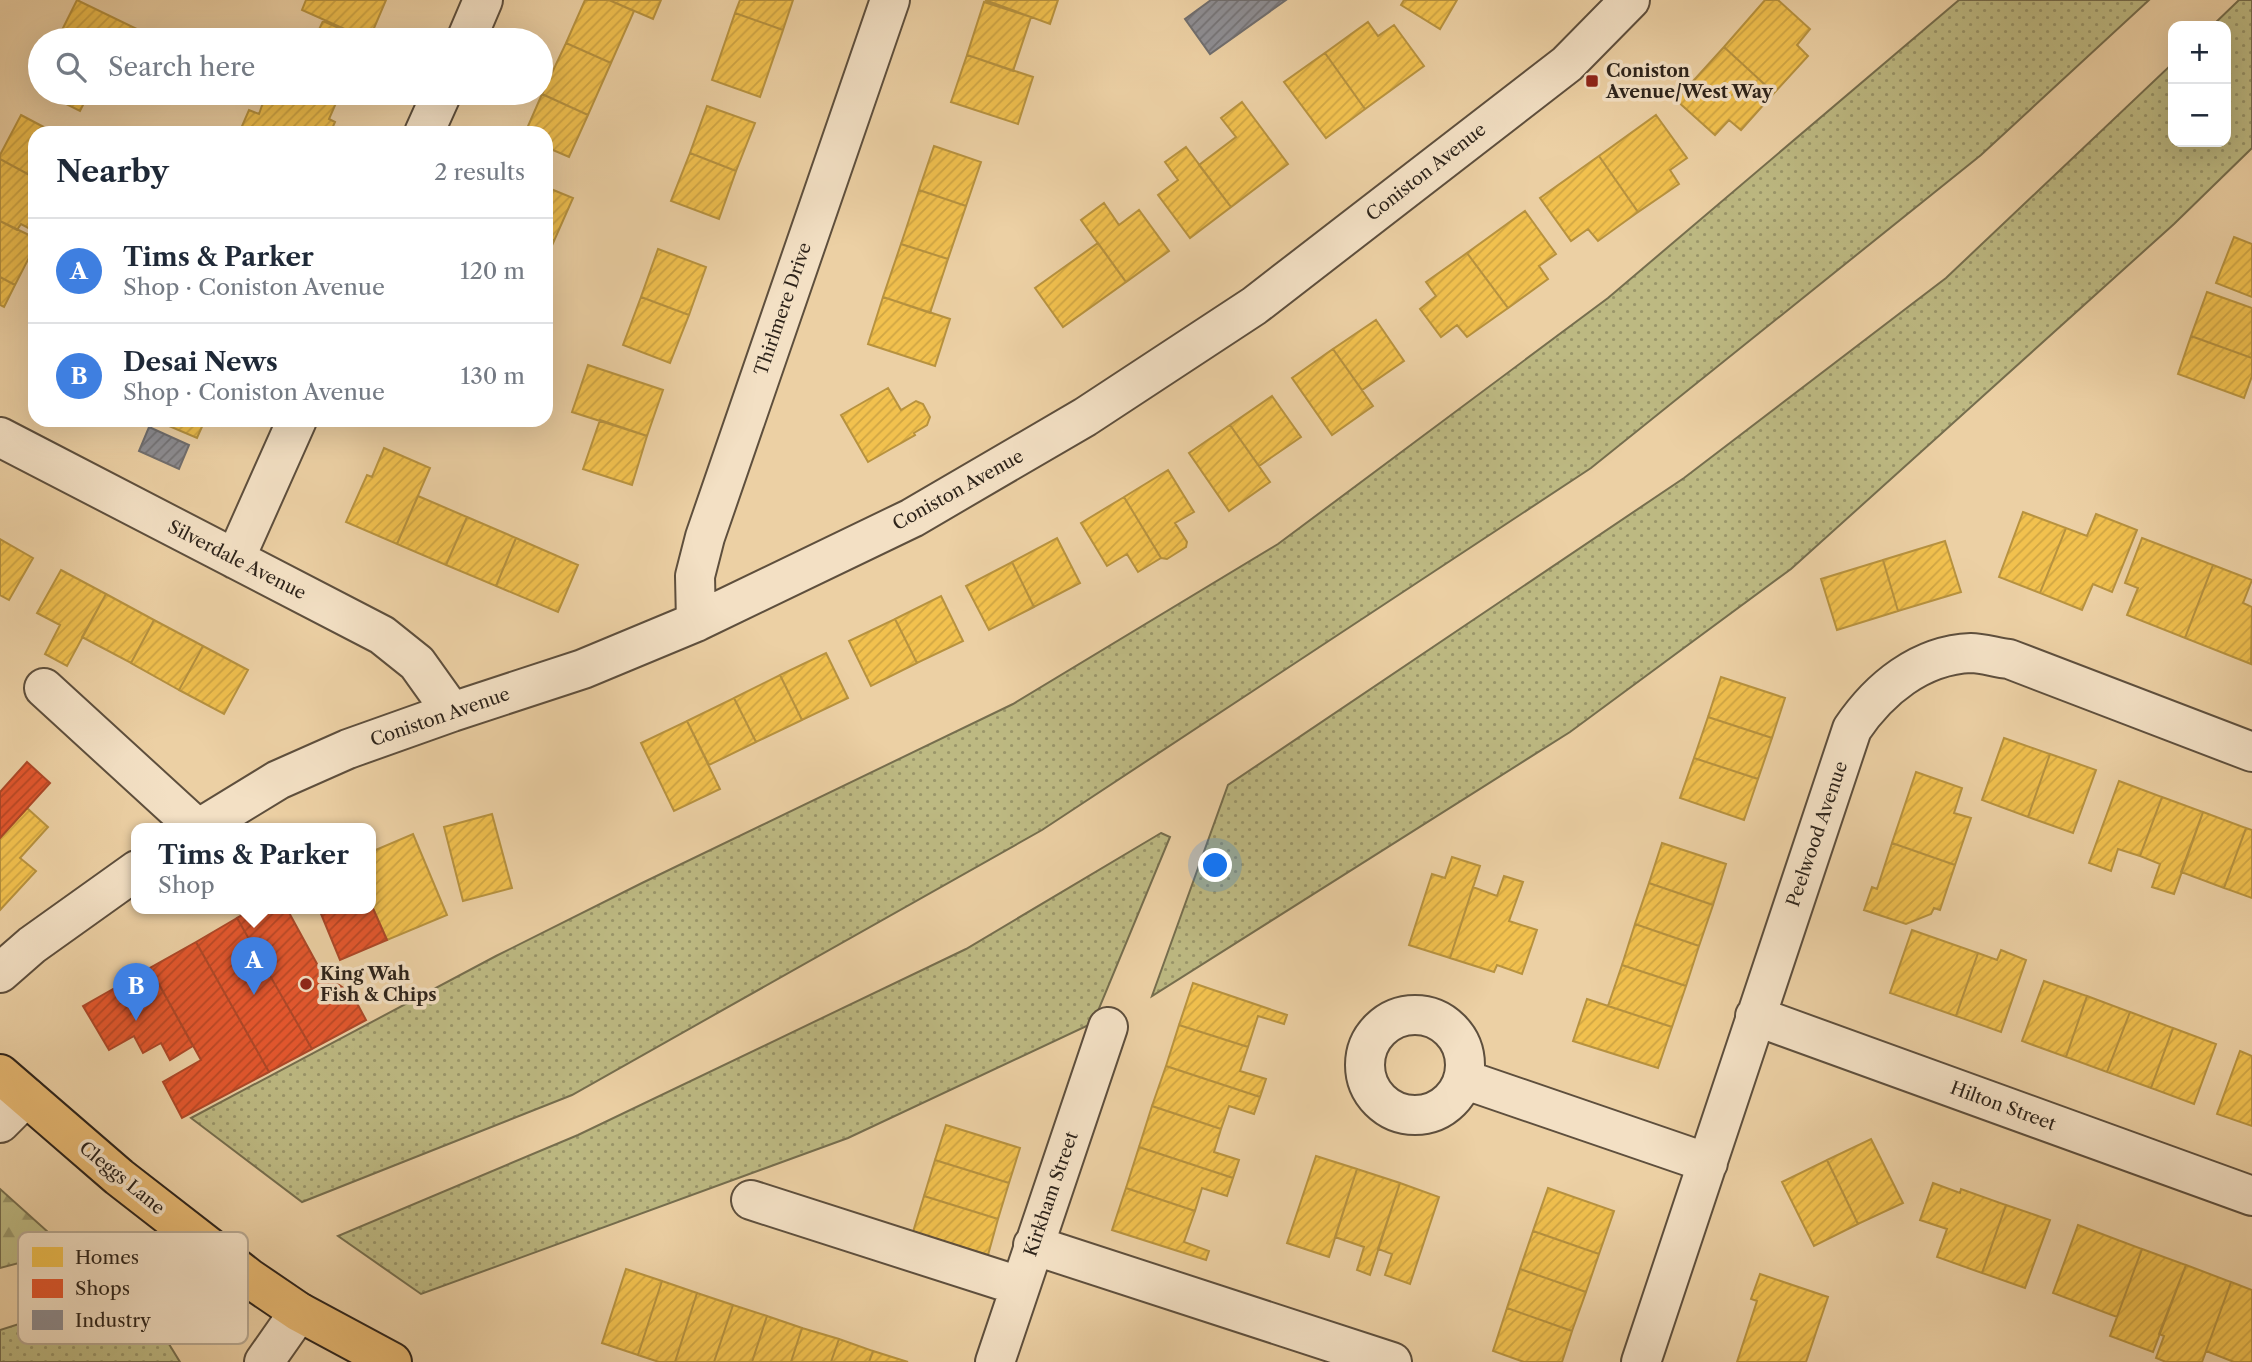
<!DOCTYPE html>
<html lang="en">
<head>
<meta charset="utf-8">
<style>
  body { margin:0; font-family:"Libre Caslon Text",serif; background:#f2f2f3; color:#1f2937 }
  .controls { position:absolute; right:21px; top:21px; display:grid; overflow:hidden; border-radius:14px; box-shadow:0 7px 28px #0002 }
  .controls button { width:63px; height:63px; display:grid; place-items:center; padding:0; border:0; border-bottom:2px solid #e0e1e3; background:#fff; color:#1f2937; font:35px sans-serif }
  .you { position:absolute; left:1216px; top:866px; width:24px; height:24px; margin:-18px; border:5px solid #fff; border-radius:50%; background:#1a73e8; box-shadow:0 0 0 10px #1a73e833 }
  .badge { display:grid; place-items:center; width:46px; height:46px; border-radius:50%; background:#7c3aed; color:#fff; font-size:23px; font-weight:700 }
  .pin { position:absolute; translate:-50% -58px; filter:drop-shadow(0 2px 4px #0008) }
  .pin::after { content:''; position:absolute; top:37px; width:24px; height:21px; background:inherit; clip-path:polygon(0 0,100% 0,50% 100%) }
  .popup { position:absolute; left:131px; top:823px; width:245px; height:91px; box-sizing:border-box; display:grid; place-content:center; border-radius:14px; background:#fff; filter:drop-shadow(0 2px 5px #0005); font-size:23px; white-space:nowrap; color:#747a83 }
  .popup b { font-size:26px; color:#1f2937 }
  .popup::after { content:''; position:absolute; left:50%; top:100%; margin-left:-14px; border:14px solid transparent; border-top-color:#fff }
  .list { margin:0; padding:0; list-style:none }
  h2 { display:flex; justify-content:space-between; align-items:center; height:91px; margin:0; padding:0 28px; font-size:30px }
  h2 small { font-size:23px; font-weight:400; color:#747a83 }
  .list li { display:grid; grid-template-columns:46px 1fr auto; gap:21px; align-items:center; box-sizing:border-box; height:105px; padding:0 28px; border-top:2px solid #e0e1e3 }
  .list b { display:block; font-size:26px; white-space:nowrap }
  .list p { margin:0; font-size:23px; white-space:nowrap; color:#747a83 }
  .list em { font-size:23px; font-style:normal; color:#747a83 }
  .icon { flex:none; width:38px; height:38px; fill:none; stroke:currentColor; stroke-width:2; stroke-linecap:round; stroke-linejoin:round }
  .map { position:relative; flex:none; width:2252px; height:1362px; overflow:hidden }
  .search { position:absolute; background:#fff; box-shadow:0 7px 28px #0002; left:28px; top:28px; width:525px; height:77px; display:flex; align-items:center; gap:18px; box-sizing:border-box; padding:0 24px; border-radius:38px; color:#747a83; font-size:26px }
  .panel { position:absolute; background:#fff; box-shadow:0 7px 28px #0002; left:28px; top:126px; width:525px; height:301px; border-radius:21px }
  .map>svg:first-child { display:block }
  .grass { fill:url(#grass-dots); stroke:#766e4e; stroke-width:2 }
  .forest { fill:url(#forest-firs); stroke:#766e4e; stroke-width:2 }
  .homes { fill:url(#homes-hatch); stroke:#b7923f; stroke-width:2 }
  .shops { fill:url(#shops-hatch); stroke:#ad4828; stroke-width:2 }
  .industry { fill:url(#industry-hatch); stroke:#706e6e; stroke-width:2 }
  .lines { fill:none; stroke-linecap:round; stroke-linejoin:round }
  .minor-casing { stroke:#5e4f3d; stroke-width:42 }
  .major-casing { stroke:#2e241b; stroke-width:42 }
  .minor { stroke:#f3e0c4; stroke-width:38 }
  .major { stroke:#e6b872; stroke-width:38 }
  .poi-dot { fill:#8f2418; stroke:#f3e0c4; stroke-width:2.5 }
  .labels { text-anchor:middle; stroke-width:7; stroke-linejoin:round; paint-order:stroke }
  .poi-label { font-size:18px; font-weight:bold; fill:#2e241b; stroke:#f3e0c4; text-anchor:start }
  .street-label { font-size:18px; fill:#2e241b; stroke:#f3e0c4 }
  .key { fill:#f3e0c4; stroke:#b8a891; stroke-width:2 }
  .key-label { font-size:19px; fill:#2e241b }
</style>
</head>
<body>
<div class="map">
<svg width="2252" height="1362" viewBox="0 0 2252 1362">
  <defs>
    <pattern id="grass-dots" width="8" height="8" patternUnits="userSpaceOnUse" patternTransform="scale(1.75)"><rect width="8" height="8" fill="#bdb982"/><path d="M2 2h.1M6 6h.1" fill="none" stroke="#9a966a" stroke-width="1.8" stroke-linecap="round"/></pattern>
    <pattern id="forest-firs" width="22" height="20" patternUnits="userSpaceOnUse" patternTransform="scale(1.75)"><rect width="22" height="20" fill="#bdb982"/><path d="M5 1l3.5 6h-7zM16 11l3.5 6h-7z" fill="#9a966a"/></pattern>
    <pattern id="homes-hatch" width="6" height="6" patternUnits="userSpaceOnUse" patternTransform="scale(1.75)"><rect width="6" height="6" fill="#f2c14e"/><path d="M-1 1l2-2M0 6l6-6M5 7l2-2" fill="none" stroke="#d0a644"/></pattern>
    <pattern id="shops-hatch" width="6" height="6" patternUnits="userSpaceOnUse" patternTransform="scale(1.75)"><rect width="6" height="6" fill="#e4572e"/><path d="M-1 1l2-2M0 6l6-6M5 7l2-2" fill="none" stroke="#b94826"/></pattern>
    <pattern id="industry-hatch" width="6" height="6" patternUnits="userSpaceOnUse" patternTransform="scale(1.75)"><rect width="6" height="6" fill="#8d8d92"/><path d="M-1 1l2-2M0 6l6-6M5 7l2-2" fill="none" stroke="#747376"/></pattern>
  </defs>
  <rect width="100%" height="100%" fill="#ecd0a4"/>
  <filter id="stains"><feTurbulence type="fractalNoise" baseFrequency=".00286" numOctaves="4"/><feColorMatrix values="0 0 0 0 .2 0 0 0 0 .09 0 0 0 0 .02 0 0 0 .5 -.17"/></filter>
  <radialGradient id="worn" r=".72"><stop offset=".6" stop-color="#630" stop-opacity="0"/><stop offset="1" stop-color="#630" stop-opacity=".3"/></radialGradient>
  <!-- grass -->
  <path class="grass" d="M 1959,0 L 2149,0 L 1981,155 L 1591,468 L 1042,830 L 572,1095 L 302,1202 L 191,1118 L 496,956 L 642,883 L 1013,704 L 1278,544 L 1608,298 Z
    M 2239,0 L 2252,0 L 2252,148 L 2174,224 L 1791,569 L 1570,732 L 1152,996 L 1228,785 L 1684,478 L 1946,278 L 2173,63 L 2173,142 L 2226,142 L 2226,26 L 2212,26 Z
    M 1161,833 L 1170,837 L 1093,1023 L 848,1138 L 421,1294 L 338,1236 L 578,1135 L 966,949 Z
    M 129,1289 L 161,1331 L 180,1362 L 0,1362 L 0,1330 Z"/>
  <!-- forest -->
  <path class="forest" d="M 0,1189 L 68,1250 L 0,1268 Z"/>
  <!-- homes -->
  <path class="homes" d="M 77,0 L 141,31 L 137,40 L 57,40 Z
    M 306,0 L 386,0 L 369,40 L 302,10 Z
    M 585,0 L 609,0 L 634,11 L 611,63 L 566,43 Z
    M 609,0 L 661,0 L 653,19 Z
    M 740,0 L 793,0 L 783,30 L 735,13 Z
    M 985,0 L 1058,0 L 1050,24 Z
    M 1404,0 L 1457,0 L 1440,29 L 1401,5 Z
    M 1765,0 L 1778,0 L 1810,29 L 1797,45 L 1808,56 L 1774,93 L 1724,47 Z
    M 984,2 L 1031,17 L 1013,71 L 967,55 Z
    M 735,13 L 783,30 L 760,97 L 712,80 Z
    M 323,21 L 366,40 L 314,40 Z
    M 1368,22 L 1378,36 L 1394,25 L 1424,66 L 1365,109 L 1325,53 Z
    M 566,43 L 611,63 L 588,115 L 542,94 Z
    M 1724,47 L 1774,93 L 1741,130 L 1729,120 L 1715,135 L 1676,100 Z
    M 1325,53 L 1365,109 L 1326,138 L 1284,82 Z
    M 967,55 L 1033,77 L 1018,124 L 951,102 Z
    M 44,93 L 89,93 L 80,111 Z
    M 289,93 L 314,93 L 336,103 L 329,119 L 335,122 L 330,133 L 239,133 L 249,110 L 259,114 L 266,94 L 285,102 Z
    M 314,93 L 341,93 L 336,103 Z
    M 542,94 L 588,115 L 569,157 L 546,147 L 546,133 L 525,133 Z
    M 1242,102 L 1288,164 L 1231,207 L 1199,165 L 1236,137 L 1221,118 Z
    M 707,106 L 755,123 L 736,171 L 690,153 Z
    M 21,115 L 55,133 L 35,133 L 35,178 L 0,159 L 0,155 Z
    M 1656,115 L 1687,158 L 1670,170 L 1679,184 L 1638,212 L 1599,156 Z
    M 934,146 L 981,162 L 966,206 L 919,190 Z
    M 1186,147 L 1231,207 L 1190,238 L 1158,195 L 1178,180 L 1165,162 Z
    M 690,153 L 736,171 L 719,219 L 671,201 Z
    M 1599,156 L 1638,212 L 1598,241 L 1588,229 L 1571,241 L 1540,198 Z
    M 0,159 L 35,178 L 34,231 L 21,224 L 17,230 L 0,221 Z
    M 546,187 L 573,198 L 554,241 L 546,237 Z
    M 919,190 L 966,206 L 948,259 L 901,244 Z
    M 1104,203 L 1119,225 L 1139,210 L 1169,251 L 1126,282 L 1081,220 Z
    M 1525,211 L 1556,254 L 1539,266 L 1548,279 L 1508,308 L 1467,253 Z
    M 0,221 L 35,238 L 35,246 L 15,285 L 0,277 Z
    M 546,237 L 554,241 L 546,259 Z
    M 2234,237 L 2252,244 L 2252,297 L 2216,283 Z
    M 1098,243 L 1126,282 L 1063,327 L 1035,288 Z
    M 901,244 L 948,259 L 930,313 L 883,297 Z
    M 658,249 L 706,267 L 689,315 L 641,297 Z
    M 1467,253 L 1508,308 L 1467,337 L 1457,325 L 1441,337 L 1420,309 L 1436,296 L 1426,282 Z
    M 0,277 L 15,285 L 4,307 L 0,305 Z
    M 2207,292 L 2252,308 L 2252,358 L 2191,336 Z
    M 641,297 L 689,315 L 670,363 L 623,345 Z
    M 883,297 L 950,319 L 935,366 L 868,344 Z
    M 1376,320 L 1404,361 L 1362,390 L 1333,349 Z
    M 2191,336 L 2252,358 L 2252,376 L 2244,398 L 2178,374 Z
    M 1333,349 L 1373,406 L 1332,435 L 1292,378 Z
    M 588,365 L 663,390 L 647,436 L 572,412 Z
    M 888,388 L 901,410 L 916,401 L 923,404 L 930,417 L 927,425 L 914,433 L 915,435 L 868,462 L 841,415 Z
    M 1272,396 L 1301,437 L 1259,466 L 1230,425 Z
    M 155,420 L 205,420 L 197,438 Z
    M 600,420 L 647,436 L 632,485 L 583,469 Z
    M 1230,425 L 1270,482 L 1229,511 L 1189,453 Z
    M 384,448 L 430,468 L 397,544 L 346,522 L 367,475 L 372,477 Z
    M 1168,470 L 1194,512 L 1175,523 L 1187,542 L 1186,547 L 1167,559 L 1161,558 L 1124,497 Z
    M 418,496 L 467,517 L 446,565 L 397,544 Z
    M 1124,497 L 1161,558 L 1138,572 L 1127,554 L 1107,566 L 1081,523 Z
    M 2023,512 L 2066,528 L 2040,593 L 1999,577 Z
    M 2096,514 L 2137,530 L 2112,592 L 2093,584 L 2082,610 L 2040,593 L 2066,528 L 2087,536 Z
    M 467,517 L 516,538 L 496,586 L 446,565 Z
    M 516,538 L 578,565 L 558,612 L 496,586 Z
    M 1057,538 L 1080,583 L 1034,607 L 1012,562 Z
    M 2142,538 L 2213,565 L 2185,638 L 2127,615 L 2138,588 L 2125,583 Z
    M 0,539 L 33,558 L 9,600 L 0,595 Z
    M 1945,541 L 1961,592 L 1898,611 L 1883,560 Z
    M 1883,560 L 1898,611 L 1837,630 L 1821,579 Z
    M 1012,562 L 1034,607 L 989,630 L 966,586 Z
    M 2213,565 L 2252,580 L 2243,603 L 2252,607 L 2251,664 L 2185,638 Z
    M 61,570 L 106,594 L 67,666 L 45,654 L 60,625 L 37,613 Z
    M 106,594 L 154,620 L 131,663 L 82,637 Z
    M 941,596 L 963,641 L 917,663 L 895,619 Z
    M 895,619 L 917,663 L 871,686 L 849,641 Z
    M 154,620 L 203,646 L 179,690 L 131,663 Z
    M 203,646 L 248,670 L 224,714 L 179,690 Z
    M 826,653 L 848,698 L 802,720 L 780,675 Z
    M 780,675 L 802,720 L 756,742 L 734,698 Z
    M 1721,677 L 1785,698 L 1772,738 L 1708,717 Z
    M 734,698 L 756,742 L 709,765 L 687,721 Z
    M 1708,717 L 1772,738 L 1758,779 L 1694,758 Z
    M 687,721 L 720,789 L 674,811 L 641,743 Z
    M 2004,738 L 2050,754 L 2028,817 L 1982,800 Z
    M 2050,754 L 2096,770 L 2073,833 L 2028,817 Z
    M 1694,758 L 1758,779 L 1744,820 L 1680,798 Z
    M 1916,772 L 1962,788 L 1954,813 L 1971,818 L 1955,865 L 1892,843 Z
    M 2119,781 L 2162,797 L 2140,856 L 2118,849 L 2111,871 L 2089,863 Z
    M 2162,797 L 2203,812 L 2174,894 L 2152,887 L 2160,864 L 2140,856 Z
    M 27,808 L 48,827 L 20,858 L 36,871 L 0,910 L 0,838 Z
    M 2203,812 L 2246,828 L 2224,888 L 2181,872 Z
    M 492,814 L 512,888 L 463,901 L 444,827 Z
    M 2246,828 L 2252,830 L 2252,898 L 2224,888 Z
    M 413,834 L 447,915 L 387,940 L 371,904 L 371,852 Z
    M 1662,843 L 1726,864 L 1713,905 L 1649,883 Z
    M 1892,843 L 1955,865 L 1940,910 L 1934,908 L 1931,914 L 1906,924 L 1864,910 L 1872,887 L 1877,889 Z
    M 1452,857 L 1480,866 L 1450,958 L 1409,945 L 1432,874 L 1445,878 Z
    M 1504,876 L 1523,882 L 1509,921 L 1537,930 L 1522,974 L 1497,965 L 1494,972 L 1450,958 L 1473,887 L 1497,896 Z
    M 1649,883 L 1713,905 L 1699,946 L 1635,924 Z
    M 1635,924 L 1699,946 L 1686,986 L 1622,965 Z
    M 1912,930 L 1978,953 L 1956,1016 L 1890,993 Z
    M 2001,950 L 2026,960 L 2001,1032 L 1956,1016 L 1978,953 L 1997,960 Z
    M 1622,965 L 1686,986 L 1672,1027 L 1608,1006 Z
    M 2044,981 L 2087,996 L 2066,1057 L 2022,1041 Z
    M 1193,983 L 1287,1015 L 1284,1024 L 1258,1016 L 1248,1047 L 1179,1025 Z
    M 2087,996 L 2130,1012 L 2107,1072 L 2066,1057 Z
    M 1587,999 L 1672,1027 L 1658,1068 L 1573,1041 Z
    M 2130,1012 L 2173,1028 L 2151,1088 L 2107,1072 Z
    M 1179,1025 L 1248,1047 L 1240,1071 L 1266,1079 L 1260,1097 L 1166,1066 Z
    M 2173,1028 L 2216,1044 L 2194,1104 L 2151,1088 Z
    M 2240,1051 L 2252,1056 L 2252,1126 L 2217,1114 Z
    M 1166,1066 L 1260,1097 L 1254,1114 L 1229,1106 L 1221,1129 L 1152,1106 Z
    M 1152,1106 L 1221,1129 L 1214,1152 L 1239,1160 L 1233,1178 L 1139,1147 Z
    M 946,1125 L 1020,1148 L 1009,1183 L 935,1160 Z
    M 1871,1139 L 1903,1203 L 1858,1224 L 1827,1160 Z
    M 1139,1147 L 1233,1178 L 1227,1196 L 1202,1188 L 1195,1211 L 1126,1188 Z
    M 1316,1156 L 1357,1169 L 1329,1257 L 1287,1243 Z
    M 935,1160 L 1009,1183 L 998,1219 L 924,1196 Z
    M 1827,1160 L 1858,1224 L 1814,1246 L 1782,1182 Z
    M 1357,1169 L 1400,1183 L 1370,1275 L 1357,1270 L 1364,1247 L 1335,1237 Z
    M 1400,1183 L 1439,1197 L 1410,1284 L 1385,1275 L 1392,1254 L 1378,1249 Z
    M 1933,1183 L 1960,1193 L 1961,1189 L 2006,1205 L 1982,1273 L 1937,1257 L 1947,1229 L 1920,1220 Z
    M 1126,1188 L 1195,1211 L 1184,1242 L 1209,1251 L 1206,1260 L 1112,1230 Z
    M 1548,1188 L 1614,1211 L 1599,1254 L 1533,1231 Z
    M 924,1196 L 998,1219 L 988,1255 L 913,1232 Z
    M 2006,1205 L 2050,1220 L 2025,1288 L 1982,1273 Z
    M 2078,1225 L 2142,1249 L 2117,1317 L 2053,1293 Z
    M 1533,1231 L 1599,1254 L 1586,1292 L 1520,1269 Z
    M 2142,1249 L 2186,1265 L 2153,1352 L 2110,1336 Z
    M 2186,1265 L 2231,1282 L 2202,1362 L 2166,1362 L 2156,1358 L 2164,1336 L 2159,1334 Z
    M 626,1269 L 662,1281 L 638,1355 L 602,1343 Z
    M 1520,1269 L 1586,1292 L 1572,1331 L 1507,1308 Z
    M 1760,1274 L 1828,1297 L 1806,1362 L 1737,1362 L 1757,1301 L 1751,1299 Z
    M 662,1281 L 697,1293 L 675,1362 L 659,1362 L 638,1355 Z
    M 2231,1282 L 2252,1290 L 2252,1362 L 2234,1362 L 2206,1351 Z
    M 697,1293 L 733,1305 L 714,1362 L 675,1362 Z
    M 733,1305 L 767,1316 L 752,1362 L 714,1362 Z
    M 1507,1308 L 1572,1331 L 1562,1362 L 1524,1362 L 1493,1351 Z
    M 767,1316 L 802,1328 L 791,1362 L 752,1362 Z
    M 802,1328 L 839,1339 L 831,1362 L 791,1362 Z
    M 839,1339 L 873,1351 L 869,1362 L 831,1362 Z
    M 873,1351 L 908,1362 L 869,1362 Z"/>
  <!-- shops -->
  <path class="shops" d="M 27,762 L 50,783 L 0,838 L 0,792 Z
    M 371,904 L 387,940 L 340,960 L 319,909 L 371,909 Z
    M 253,909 L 287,909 L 322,973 L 352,994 L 366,1020 L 312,1049 L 237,918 Z
    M 237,918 L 312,1049 L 269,1072 L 196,942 Z
    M 196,942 L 269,1072 L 182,1118 L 163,1082 L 201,1060 L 150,968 Z
    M 150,968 L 193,1046 L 170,1060 L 161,1043 L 143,1053 L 134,1036 L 109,1050 L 83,1006 Z"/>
  <!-- industry -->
  <path class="industry" d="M 1211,0 L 1286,0 L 1210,54 L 1185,19 Z
    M 149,427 L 189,445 L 179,469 L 139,451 Z"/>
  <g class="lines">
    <defs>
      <path id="minor" d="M 466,40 L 483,0
        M 424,133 L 442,93
        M 0,437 L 382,635 L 417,663 L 452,712
        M 235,559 L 297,420
        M 696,622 L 695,576 L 705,537 L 890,0
        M 44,688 L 198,829
        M 198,829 L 278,780 L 348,749 L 452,712 L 583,669 L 696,622 L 912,518 L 1085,417 L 1254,306 L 1567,64 L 1630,0
        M 0,973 L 32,945 L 137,870
        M1365 1065a50 50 0 1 1 100 0a50 50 0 1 1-100 0Z
        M 1755,1016 L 2252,1196
        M 1463,1079 L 1708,1163
        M 0,1123 L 26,1097
        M 751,1200 L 1019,1286
        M 1033,1245 L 1392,1362
        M 264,1362 L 299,1312
        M 995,1362 L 1108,1027
        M 1641,1362 L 1852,729 C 1879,689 1920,655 1971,653 C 1983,653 1997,658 2009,659 L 2252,752"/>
      <path id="major" d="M 0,1074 L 119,1177 L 249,1278 L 299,1312 L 392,1362"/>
    </defs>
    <!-- minor casing -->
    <use href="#minor" class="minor-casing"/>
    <!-- major casing -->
    <use href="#major" class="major-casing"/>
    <!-- minor -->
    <use href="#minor" class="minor"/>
    <!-- major -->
    <use href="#major" class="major"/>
  </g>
  <!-- markers -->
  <g class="poi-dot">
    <rect x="1585" y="74" width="14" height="14" rx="3.5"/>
    <circle cx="306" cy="984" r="7"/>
  </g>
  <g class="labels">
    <!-- poi labels -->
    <g class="poi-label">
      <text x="1606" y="77">Coniston<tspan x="1606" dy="21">Avenue/West Way</tspan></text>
      <text x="320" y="980">King Wah<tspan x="320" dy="21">Fish &amp; Chips</tspan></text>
    </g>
    <!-- street labels -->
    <g class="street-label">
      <text transform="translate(1426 172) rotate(-38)" y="6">Coniston Avenue</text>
      <text transform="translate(783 309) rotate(-71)" y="6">Thirlmere Drive</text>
      <text transform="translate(958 490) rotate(-29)" y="6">Coniston Avenue</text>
      <text transform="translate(237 560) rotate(27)" y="6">Silverdale Avenue</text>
      <text transform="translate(440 717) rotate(-19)" y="6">Coniston Avenue</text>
      <text transform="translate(1817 834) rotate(-71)" y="6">Peelwood Avenue</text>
      <text transform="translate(2003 1106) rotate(20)" y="6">Hilton Street</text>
      <text transform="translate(122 1178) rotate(39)" y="6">Cleggs Lane</text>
      <text transform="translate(1051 1194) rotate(-71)" y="6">Kirkham Street</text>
    </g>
  </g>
  <!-- legend -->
  <rect x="18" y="1232" width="230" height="112" rx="10" class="key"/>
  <rect x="32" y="1247" width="31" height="20" fill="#f2c14e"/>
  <rect x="32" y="1279" width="31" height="19" fill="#e4572e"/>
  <rect x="32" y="1310" width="31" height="20" fill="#8d8d92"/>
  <g class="key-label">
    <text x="75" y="1264">Homes</text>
    <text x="75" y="1295">Shops</text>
    <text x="75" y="1327">Industry</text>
  </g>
  <rect width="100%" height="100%" filter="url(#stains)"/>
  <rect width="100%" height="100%" fill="url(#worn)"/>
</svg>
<div class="controls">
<button>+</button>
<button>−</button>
</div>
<div class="you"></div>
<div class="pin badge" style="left:254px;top:995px;background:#3f7fe0">A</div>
<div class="popup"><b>Tims &amp; Parker</b>Shop</div>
<div class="pin badge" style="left:136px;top:1021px;background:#3f7fe0">B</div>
<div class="search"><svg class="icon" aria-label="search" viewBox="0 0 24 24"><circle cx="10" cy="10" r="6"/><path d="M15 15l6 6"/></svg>Search here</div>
<section class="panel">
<h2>Nearby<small>2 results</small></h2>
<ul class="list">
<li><span class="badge" style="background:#3f7fe0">A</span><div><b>Tims &amp; Parker</b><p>Shop · Coniston Avenue</p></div><em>120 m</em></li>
<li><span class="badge" style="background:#3f7fe0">B</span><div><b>Desai News</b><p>Shop · Coniston Avenue</p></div><em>130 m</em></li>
</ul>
</section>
</div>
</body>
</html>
